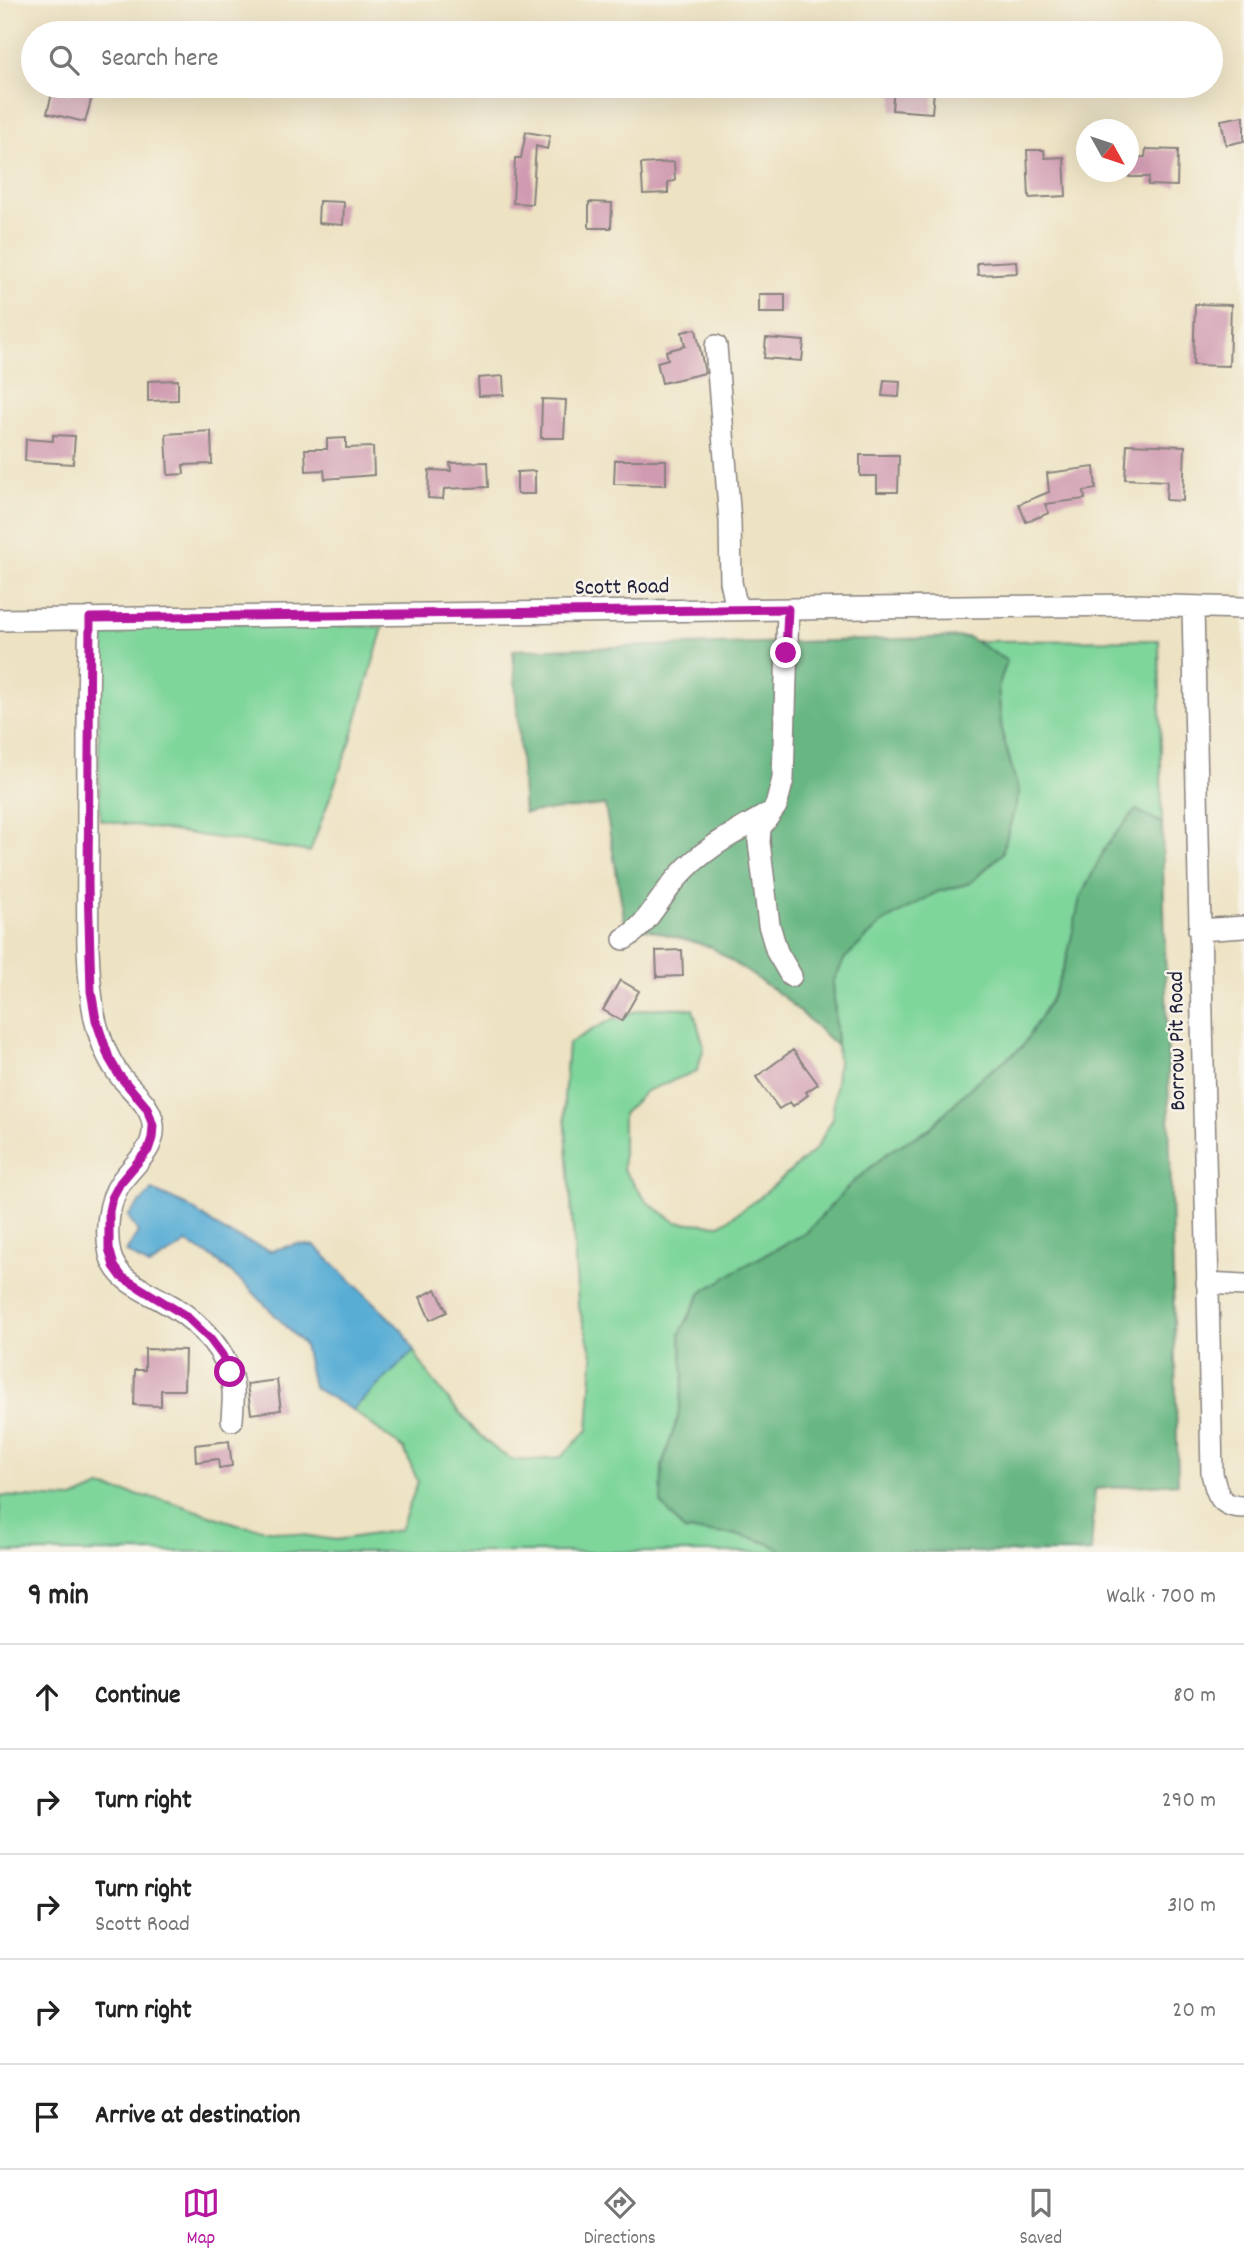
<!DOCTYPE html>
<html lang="en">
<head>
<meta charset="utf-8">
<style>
  body { margin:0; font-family:Dekko,sans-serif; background:#f6f6f6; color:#222 }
  .compass { position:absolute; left:1076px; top:119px; width:63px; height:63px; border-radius:50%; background:#fff; box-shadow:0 7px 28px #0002; rotate:130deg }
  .stop { position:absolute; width:21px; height:21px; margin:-16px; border:5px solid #b5179e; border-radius:50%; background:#fff }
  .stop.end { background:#b5179e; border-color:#fff; box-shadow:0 2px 7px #0008 }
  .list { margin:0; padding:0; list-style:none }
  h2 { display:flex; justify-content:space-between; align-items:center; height:91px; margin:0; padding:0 28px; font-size:30px }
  h2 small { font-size:23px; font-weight:400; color:#767676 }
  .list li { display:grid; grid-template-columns:46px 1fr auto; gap:21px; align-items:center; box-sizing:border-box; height:105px; padding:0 28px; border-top:2px solid #e0e0e0 }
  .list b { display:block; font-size:26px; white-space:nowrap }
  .list p { margin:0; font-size:23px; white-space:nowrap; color:#767676 }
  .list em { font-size:23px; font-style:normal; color:#767676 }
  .icon { flex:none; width:38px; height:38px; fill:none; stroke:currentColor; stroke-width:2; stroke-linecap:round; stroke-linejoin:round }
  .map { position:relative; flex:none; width:1244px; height:1552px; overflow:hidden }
  .search { position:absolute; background:#fff; box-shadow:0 7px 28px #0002; left:21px; right:21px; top:21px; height:77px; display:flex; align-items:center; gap:18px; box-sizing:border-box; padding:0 24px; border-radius:38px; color:#767676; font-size:26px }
  .sheet { height:616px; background:#fff }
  nav { display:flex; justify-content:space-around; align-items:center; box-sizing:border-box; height:98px; border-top:2px solid #e0e0e0; background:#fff; font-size:19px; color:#767676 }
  nav a { display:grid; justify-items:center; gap:4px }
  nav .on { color:#b5179e }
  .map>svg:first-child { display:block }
  .green { fill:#7fd69b; stroke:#507c6b; stroke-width:2 }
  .forest { fill:#67b783; stroke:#446c5f; stroke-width:2 }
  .water { fill:#59add5; stroke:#3e6888; stroke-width:2 }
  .building { fill:#d09bb1 }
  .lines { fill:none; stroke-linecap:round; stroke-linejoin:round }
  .minor-casing { stroke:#88827e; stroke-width:24 }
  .minor { stroke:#fff; stroke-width:21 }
  .route { stroke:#b5179e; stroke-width:9 }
  .labels { text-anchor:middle; stroke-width:5; stroke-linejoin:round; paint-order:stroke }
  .street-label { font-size:23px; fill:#22223b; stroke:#f7f3e8 }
</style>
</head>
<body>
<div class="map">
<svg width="1244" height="1552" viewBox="0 0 1244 1552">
  <rect width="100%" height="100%" fill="#f7f3e8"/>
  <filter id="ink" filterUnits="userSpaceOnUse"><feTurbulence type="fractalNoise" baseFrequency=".0143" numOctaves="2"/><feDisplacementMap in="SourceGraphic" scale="14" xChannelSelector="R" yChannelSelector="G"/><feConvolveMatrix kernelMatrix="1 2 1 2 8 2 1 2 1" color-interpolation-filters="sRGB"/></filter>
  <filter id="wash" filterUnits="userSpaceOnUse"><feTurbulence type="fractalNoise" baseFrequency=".00686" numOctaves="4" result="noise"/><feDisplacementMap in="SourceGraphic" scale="28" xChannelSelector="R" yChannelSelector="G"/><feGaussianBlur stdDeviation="1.57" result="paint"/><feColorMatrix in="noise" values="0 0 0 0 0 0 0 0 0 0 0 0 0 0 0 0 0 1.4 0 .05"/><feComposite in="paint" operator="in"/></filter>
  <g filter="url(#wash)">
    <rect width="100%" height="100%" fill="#ede2c2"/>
    <!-- green -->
    <path class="green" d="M 97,618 L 383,627 L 351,740 L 310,852 L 100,820 Z
      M 1159,640 L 1162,823 L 1136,810 L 1067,958 L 1054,994 L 1022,1047 L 977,1081 L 929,1129 L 890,1151 L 850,1185 L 806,1233 L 745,1266 L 701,1293 L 680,1334 L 684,1375 L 678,1417 L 662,1466 L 684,1531 C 719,1533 754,1532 784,1552 L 0,1552 L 0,1496 L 73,1499 L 100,1487 L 168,1501 L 243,1526 L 336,1540 L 400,1530 L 418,1482 L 404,1449 L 352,1410 L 414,1351 C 428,1377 484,1449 512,1459 C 522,1463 549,1458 561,1457 L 588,1430 L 593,1358 L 578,1304 L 564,1099 L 568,1044 C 615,1016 637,1003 693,1009 L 704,1047 L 697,1071 L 646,1091 L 623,1114 L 623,1169 L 647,1202 L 676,1222 L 720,1225 L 759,1198 L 816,1149 L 832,1120 L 838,1062 L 833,982 L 845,958 L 882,923 L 937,892 L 970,883 L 1002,854 L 1019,793 L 1002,733 L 998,687 L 1007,661 L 975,641 Z"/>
    <!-- forest -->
    <path class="forest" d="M 968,637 L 1007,661 L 998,687 L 1002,733 L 1019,793 L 1002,854 L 970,883 L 937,892 L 882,923 L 845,958 L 833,982 L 837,1046 L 784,997 L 711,947 L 625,923 L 605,805 L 524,813 L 513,650 Z
      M 1136,810 L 1162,823 L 1178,1483 L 1095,1489 L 1091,1552 L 784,1552 C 754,1532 719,1533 684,1531 L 661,1503 L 662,1466 L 678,1417 L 684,1375 L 680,1334 L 701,1293 L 744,1266 L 806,1233 L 850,1185 L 890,1151 L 929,1129 L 977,1081 L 1022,1047 L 1054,994 L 1067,958 L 1080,898 L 1107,844 Z"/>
    <!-- water -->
    <path class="water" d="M 152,1190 L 188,1206 L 225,1232 L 270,1251 L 297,1244 L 315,1246 L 404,1332 L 414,1351 L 352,1410 L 313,1387 L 304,1345 L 248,1287 L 211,1256 L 187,1243 L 149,1266 L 126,1252 L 138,1232 L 128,1216 Z"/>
    <g id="blocks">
      <!-- building -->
      <path class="building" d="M 72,86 L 95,86 L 85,122 L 47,113 L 53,90 L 70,94 Z
        M 894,86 L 915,86 L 915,90 L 934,91 L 932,113 L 892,110 Z
        M 1244,116 L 1244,141 L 1226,145 L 1221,120 Z
        M 526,132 L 550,136 L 547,149 L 536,146 L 532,204 L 513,203 L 515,158 L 521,158 Z
        M 1146,149 L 1178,150 L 1177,186 L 1148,185 L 1149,177 L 1129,177 L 1130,157 L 1145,157 Z
        M 1027,150 L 1044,150 L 1045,158 L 1064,157 L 1066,196 L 1029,198 Z
        M 674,162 L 675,181 L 668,182 L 668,193 L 643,194 L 641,164 Z
        M 319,201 L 344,202 L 343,225 L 318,223 Z
        M 589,202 L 612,203 L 611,228 L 589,228 Z
        M 1016,261 L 1017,273 L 978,275 L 977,263 Z
        M 759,294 L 785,294 L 785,313 L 759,313 Z
        M 1195,304 L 1231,305 L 1229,366 L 1193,365 Z
        M 696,329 L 705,373 L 662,383 L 657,362 L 668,359 L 666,351 L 685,346 L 682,332 Z
        M 766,338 L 804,341 L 802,361 L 764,358 Z
        M 503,376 L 504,395 L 479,396 L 478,378 Z
        M 178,380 L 178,400 L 148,401 L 148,381 Z
        M 884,380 L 900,381 L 899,397 L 882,396 Z
        M 542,399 L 566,400 L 564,438 L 541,438 Z
        M 211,431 L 212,464 L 183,465 L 184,474 L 168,475 L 166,434 Z
        M 53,435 L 75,436 L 73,464 L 25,461 L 26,439 L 53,441 Z
        M 346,438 L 346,448 L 373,447 L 374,475 L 325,479 L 324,470 L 306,471 L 305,449 L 327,449 L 327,439 Z
        M 1127,444 L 1185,446 L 1183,501 L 1166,500 L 1167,481 L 1125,479 Z
        M 860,455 L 899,455 L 898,492 L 877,492 L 877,476 L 860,476 Z
        M 615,460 L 666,460 L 666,485 L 614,484 Z
        M 487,462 L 488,487 L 444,489 L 443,499 L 428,498 L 429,470 L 451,471 L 450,463 Z
        M 1094,467 L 1096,489 L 1084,491 L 1085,499 L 1045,504 L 1049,513 L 1026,522 L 1019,504 L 1049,492 L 1047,473 Z
        M 535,471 L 535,494 L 517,494 L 517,472 Z
        M 682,950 L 683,976 L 657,977 L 656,951 Z
        M 620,980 L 639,991 L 622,1021 L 603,1010 Z
        M 793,1050 L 818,1084 L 806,1092 L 808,1095 L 793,1106 L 790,1102 L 779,1109 L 756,1077 Z
        M 436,1289 L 447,1312 L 430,1320 L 420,1297 Z
        M 145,1349 L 185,1350 L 184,1390 L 161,1390 L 161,1406 L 134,1405 L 135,1370 L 145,1370 Z
        M 277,1380 L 281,1410 L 251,1414 L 247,1384 Z
        M 229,1441 L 232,1466 L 219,1468 L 218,1459 L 196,1462 L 195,1445 Z"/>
    </g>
  </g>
  <g filter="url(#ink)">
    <use href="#blocks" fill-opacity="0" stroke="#88827e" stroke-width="2"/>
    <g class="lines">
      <defs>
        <path id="minor" d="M 716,346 L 730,521 L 731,582 L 737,609
          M 1193,607 L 1212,1473 C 1217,1494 1219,1507 1244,1507
          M 788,609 L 783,779 L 776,806 L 760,828 L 759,842 L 769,925 L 777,952 L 791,976
          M 90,618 C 87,695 88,773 88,850 C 88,902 85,969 95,1019 C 100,1039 108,1061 121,1077 C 132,1091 151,1105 153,1124 C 156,1150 134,1163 121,1182 C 108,1201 105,1232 110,1254 C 116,1280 142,1289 163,1301 C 190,1315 221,1343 230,1373 C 235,1388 233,1404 232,1420
          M 0,620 L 869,608 L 1134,605 L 1244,608
          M 1199,930 L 1244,927
          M 624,939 C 647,926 660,897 678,877 C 702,849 736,832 768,814
          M 1207,1283 L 1244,1285"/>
      </defs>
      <!-- minor casing -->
      <use href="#minor" class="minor-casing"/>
      <!-- minor -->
      <use href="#minor" class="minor"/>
    </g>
  </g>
  <g class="lines" filter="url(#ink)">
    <!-- route -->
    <path class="route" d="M 230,1372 L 222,1355 L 210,1339 L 186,1316 L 122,1277 L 114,1266 L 109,1248 L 109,1211 L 112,1198 L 120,1183 L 148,1150 L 152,1138 L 153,1126 L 147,1108 L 119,1075 L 109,1058 L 96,1020 L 91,991 L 88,886 L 90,618 L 788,609 L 786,653"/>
  </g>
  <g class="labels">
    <!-- street labels -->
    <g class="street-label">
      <text transform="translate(622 585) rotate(-1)" y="8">Scott Road</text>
      <text transform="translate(1175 1041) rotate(-91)" y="8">Borrow Pit Road</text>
    </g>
  </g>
</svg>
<svg class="compass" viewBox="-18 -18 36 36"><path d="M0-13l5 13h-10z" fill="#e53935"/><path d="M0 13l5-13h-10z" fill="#767676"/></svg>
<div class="stop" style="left:230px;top:1372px"></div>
<div class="stop end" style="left:786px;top:653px"></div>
<div class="search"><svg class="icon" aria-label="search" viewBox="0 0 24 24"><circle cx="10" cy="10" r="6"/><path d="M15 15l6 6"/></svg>Search here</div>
</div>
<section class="sheet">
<h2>9 min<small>Walk · 700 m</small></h2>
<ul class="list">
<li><svg class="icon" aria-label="ahead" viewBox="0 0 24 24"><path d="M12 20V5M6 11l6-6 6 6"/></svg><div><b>Continue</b></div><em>80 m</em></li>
<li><svg class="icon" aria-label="right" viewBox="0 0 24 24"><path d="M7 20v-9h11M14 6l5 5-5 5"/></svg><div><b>Turn right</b></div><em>290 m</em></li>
<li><svg class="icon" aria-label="right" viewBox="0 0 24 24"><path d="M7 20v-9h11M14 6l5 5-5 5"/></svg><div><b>Turn right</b><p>Scott Road</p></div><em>310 m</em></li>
<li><svg class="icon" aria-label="right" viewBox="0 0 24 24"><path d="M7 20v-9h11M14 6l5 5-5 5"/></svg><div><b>Turn right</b></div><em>20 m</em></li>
<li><svg class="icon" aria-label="arrive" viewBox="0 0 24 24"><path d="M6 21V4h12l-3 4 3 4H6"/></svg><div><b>Arrive at destination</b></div></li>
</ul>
</section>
<nav>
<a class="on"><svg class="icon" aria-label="map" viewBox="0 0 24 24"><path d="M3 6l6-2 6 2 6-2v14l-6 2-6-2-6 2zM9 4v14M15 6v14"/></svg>Map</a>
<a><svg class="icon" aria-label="directions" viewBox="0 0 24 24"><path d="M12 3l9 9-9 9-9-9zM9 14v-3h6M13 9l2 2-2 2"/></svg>Directions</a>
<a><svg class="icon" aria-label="saved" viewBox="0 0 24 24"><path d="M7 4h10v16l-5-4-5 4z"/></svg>Saved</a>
</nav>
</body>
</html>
